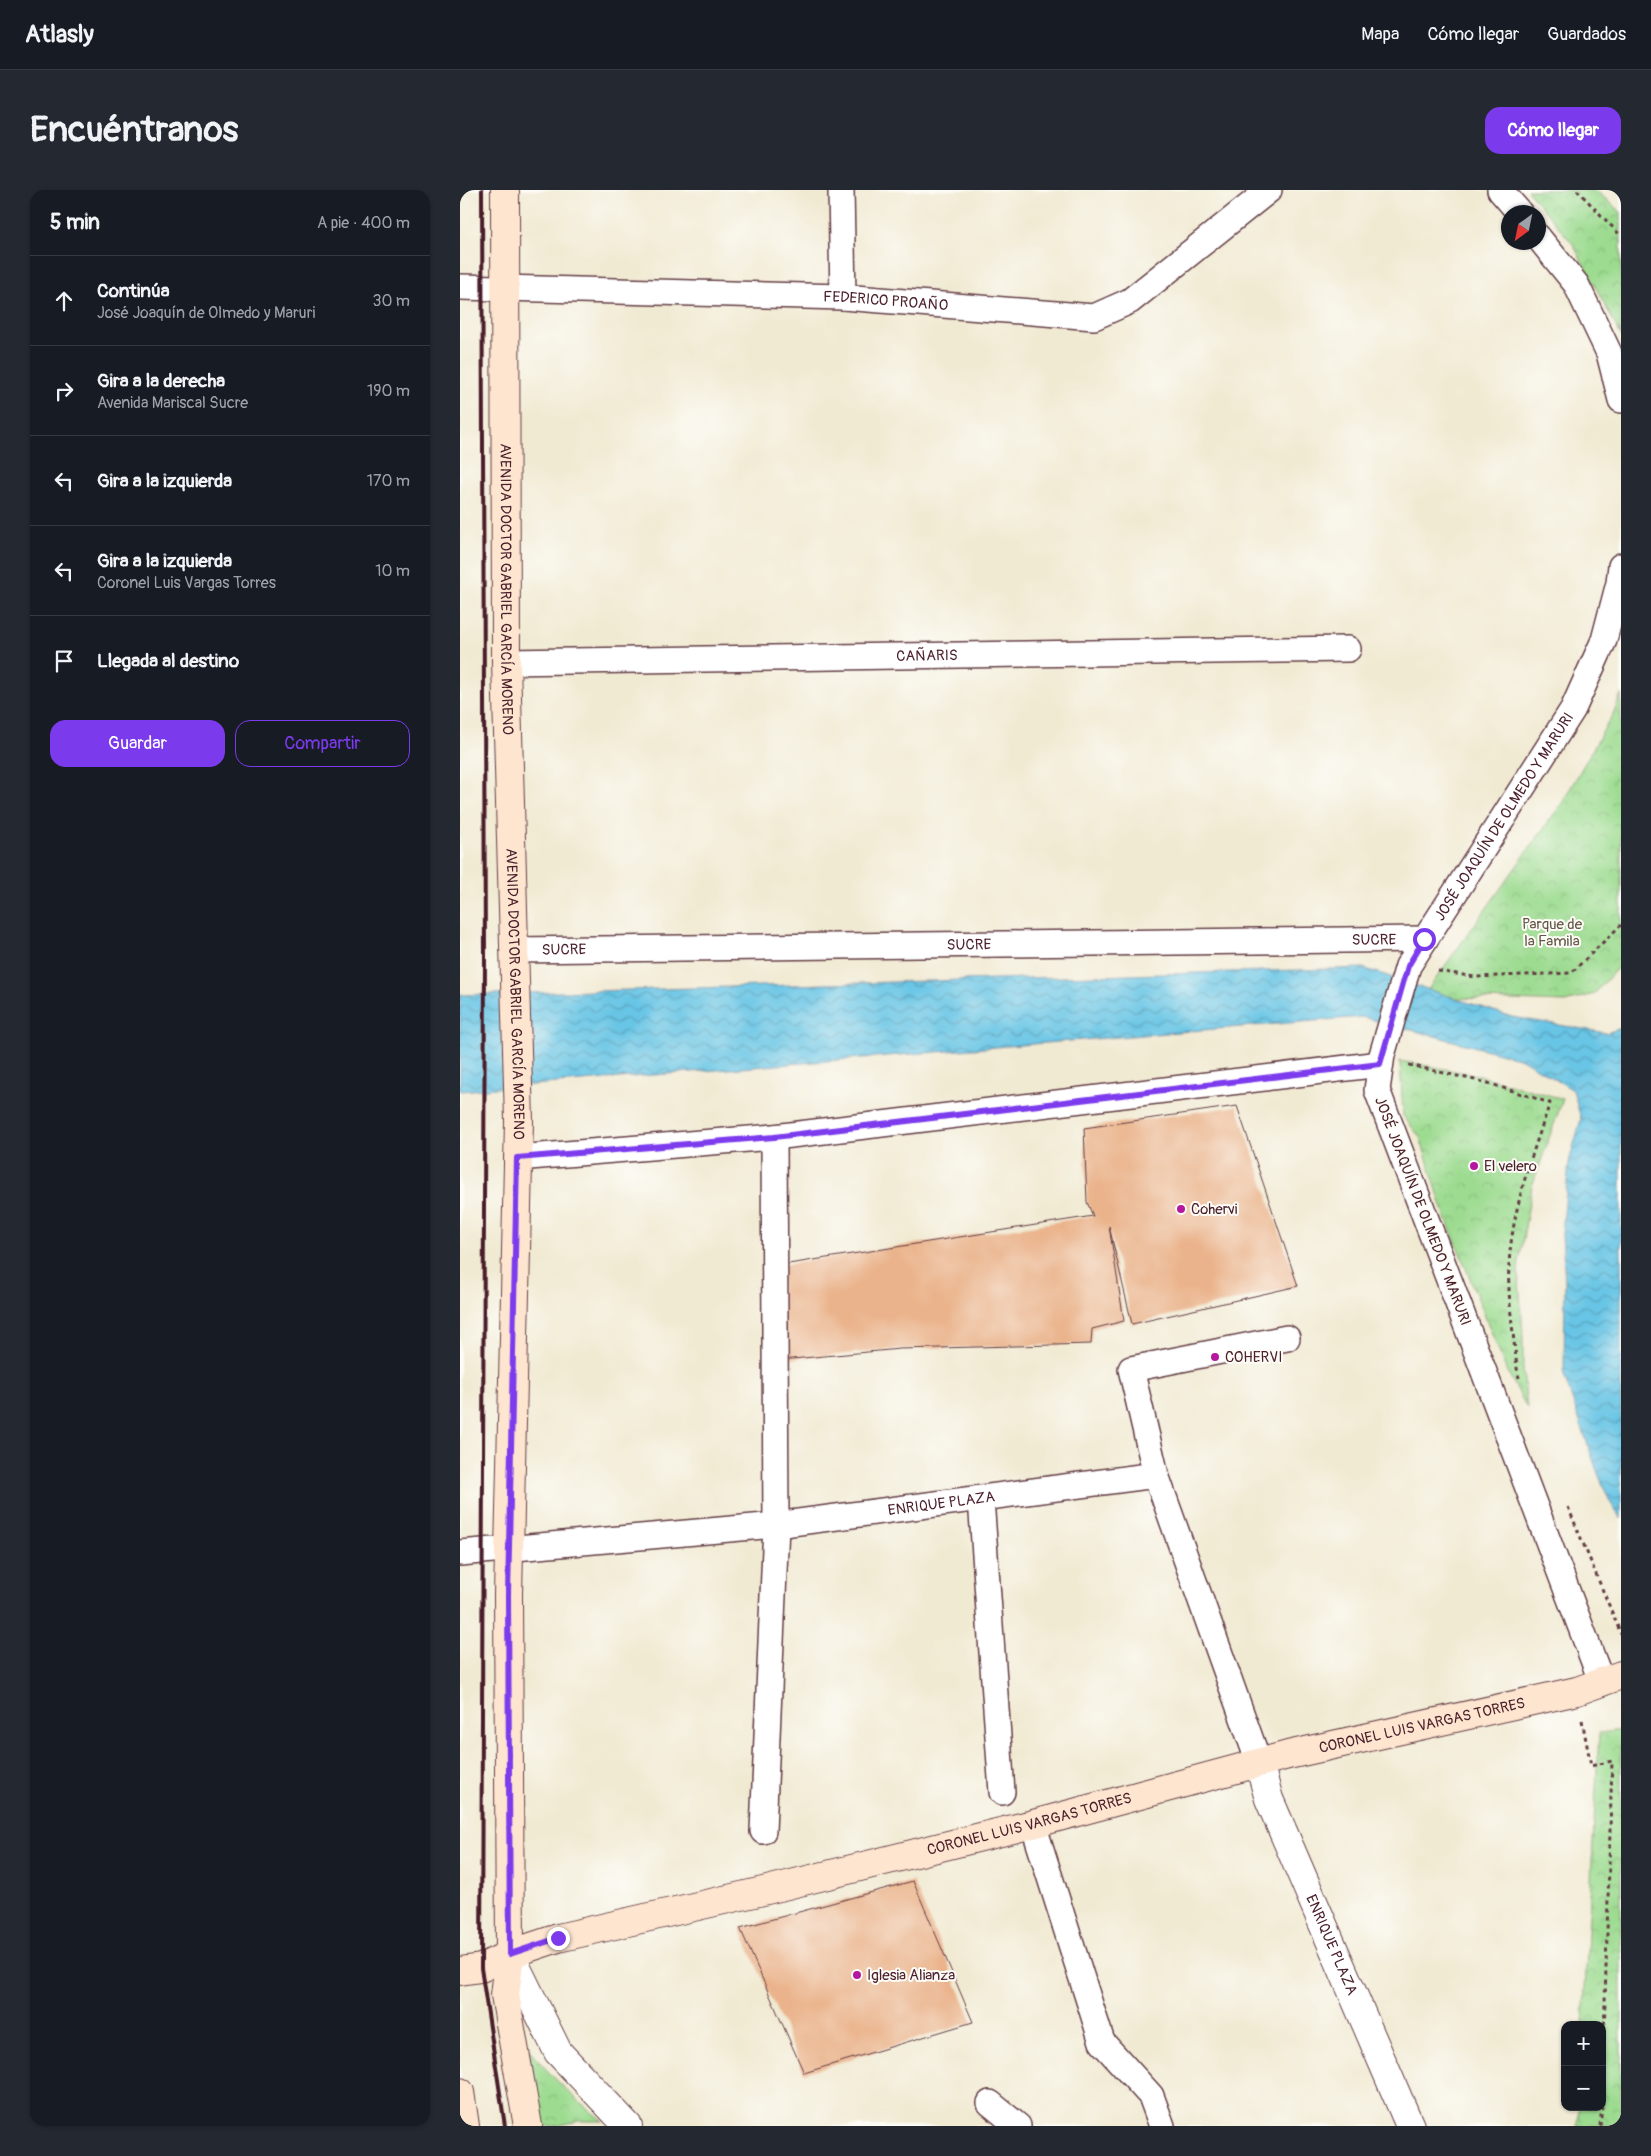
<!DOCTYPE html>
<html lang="es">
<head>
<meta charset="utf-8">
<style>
  body { margin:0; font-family:Pangolin,sans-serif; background:#242831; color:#f1f3f6 }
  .controls { position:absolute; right:15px; bottom:15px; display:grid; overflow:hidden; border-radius:10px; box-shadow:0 1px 4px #0004 }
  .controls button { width:45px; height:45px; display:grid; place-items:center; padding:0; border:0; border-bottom:1px solid #363941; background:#171b24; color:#f1f3f6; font:25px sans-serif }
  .compass { position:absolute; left:1041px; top:15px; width:45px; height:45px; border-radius:50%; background:#171b24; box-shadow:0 1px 4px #0004; rotate:213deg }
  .stop { position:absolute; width:15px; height:15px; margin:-11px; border:4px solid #7c3aed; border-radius:50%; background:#fff }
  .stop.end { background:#7c3aed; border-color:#fff; box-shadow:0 1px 5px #0008 }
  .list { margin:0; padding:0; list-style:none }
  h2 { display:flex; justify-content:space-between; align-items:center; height:65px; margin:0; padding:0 20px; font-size:21px }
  h2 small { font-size:16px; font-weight:400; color:#9ea1a6 }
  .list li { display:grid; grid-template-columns:32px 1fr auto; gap:15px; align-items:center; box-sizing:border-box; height:90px; padding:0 20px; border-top:1px solid #363941 }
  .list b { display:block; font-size:19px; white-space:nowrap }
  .list p { margin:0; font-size:16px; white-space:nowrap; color:#9ea1a6 }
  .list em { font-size:16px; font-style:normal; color:#9ea1a6 }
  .actions { display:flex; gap:10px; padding:15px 20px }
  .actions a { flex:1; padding:11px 0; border:1px solid #7c3aed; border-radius:15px; text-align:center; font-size:18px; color:#7c3aed }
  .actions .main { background:#7c3aed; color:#fff }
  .icon { flex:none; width:28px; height:28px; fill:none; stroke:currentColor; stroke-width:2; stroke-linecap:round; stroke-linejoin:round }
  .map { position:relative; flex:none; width:1161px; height:1936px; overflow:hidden; border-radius:15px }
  header { display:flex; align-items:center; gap:30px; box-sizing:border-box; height:70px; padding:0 25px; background:#171b24; border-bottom:1px solid #363941 }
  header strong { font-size:24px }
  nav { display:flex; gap:28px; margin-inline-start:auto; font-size:18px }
  .intro { display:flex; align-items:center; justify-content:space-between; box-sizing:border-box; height:120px; padding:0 30px }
  h1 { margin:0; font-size:35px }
  .button { padding:12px 22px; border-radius:15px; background:#7c3aed; color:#fff; font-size:18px; font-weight:700 }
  main { display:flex; gap:30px; padding:0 30px }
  aside { flex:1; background:#171b24; border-radius:15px; box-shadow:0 1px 4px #0004 }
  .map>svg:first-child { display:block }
  .park { fill:url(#park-crowns); stroke:#737d5e }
  .water { fill:url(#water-waves); stroke:#587288 }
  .building { fill:#eab38b }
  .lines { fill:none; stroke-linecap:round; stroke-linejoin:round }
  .minor-casing { stroke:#633d44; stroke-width:28 }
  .tertiary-casing { stroke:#633d44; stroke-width:30 }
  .secondary-casing { stroke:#633d44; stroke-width:30 }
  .path { stroke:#633d44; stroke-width:3; stroke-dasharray:4 4; stroke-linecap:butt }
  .minor { stroke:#fff; stroke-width:25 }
  .tertiary { stroke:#fff; stroke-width:28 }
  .secondary { stroke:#fde5d0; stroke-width:28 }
  .rail { stroke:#4a1f2b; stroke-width:4 }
  .route { stroke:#7c3aed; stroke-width:6 }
  .poi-dot { fill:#b5179e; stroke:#fdfcf7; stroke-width:2 }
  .labels { text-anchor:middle; stroke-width:4; stroke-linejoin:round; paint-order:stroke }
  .street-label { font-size:15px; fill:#4a1f2b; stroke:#fdfcf7 }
  .park-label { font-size:15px; fill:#635749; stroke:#fdfcf7 }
  .poi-label { font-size:15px; fill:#4a1f2b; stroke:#fdfcf7; text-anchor:start }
</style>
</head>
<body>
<header>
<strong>Atlasly</strong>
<nav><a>Mapa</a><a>Cómo llegar</a><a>Guardados</a></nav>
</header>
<div class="intro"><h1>Encuéntranos</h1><a class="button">Cómo llegar</a></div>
<main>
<aside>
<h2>5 min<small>A pie · 400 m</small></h2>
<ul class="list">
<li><svg class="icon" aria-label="ahead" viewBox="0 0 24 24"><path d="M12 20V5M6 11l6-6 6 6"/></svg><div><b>Continúa</b><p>José Joaquín de Olmedo y Maruri</p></div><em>30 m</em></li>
<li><svg class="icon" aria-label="right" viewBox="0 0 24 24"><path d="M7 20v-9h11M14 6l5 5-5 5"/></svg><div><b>Gira a la derecha</b><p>Avenida Mariscal Sucre</p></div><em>190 m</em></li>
<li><svg class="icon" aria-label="left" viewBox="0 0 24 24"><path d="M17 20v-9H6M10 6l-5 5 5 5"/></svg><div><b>Gira a la izquierda</b></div><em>170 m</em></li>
<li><svg class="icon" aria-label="left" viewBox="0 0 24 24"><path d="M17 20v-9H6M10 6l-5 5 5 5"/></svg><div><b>Gira a la izquierda</b><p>Coronel Luis Vargas Torres</p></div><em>10 m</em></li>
<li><svg class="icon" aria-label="arrive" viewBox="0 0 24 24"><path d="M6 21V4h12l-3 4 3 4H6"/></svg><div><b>Llegada al destino</b></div></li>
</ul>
<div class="actions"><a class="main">Guardar</a><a>Compartir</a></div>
</aside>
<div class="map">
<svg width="1161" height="1936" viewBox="0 0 1161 1936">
  <defs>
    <pattern id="park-crowns" width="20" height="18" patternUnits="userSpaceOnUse" patternTransform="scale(1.25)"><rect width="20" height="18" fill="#9cdb90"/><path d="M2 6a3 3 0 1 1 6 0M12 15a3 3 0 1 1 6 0" fill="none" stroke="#88bc7c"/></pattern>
    <pattern id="water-waves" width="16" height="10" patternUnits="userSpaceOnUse" patternTransform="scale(1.25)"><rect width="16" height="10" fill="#67c5e5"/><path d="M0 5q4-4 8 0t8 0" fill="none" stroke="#579fba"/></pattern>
  </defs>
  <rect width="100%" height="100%" fill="#fdfcf7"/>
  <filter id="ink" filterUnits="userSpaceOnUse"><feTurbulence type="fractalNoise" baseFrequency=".02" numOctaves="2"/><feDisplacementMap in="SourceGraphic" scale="10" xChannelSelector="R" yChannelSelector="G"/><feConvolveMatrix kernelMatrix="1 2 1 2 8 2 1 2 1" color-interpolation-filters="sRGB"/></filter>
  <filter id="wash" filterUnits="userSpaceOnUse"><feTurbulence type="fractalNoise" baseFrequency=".0096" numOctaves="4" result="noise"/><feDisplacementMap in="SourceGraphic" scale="20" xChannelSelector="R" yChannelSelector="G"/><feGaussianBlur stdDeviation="1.12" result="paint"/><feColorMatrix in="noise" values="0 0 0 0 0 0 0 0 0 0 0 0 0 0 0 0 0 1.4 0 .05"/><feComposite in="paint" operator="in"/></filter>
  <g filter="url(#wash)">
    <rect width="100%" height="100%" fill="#f1ead3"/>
    <!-- park -->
    <path class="park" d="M 1067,0 L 1135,0 L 1161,22 L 1161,146 L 1113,54 Z
      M 1161,504 L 1161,774 L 1134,804 L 1105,812 L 995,808 L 967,801 L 1102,613 L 1154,522 Z
      M 940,871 L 1013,884 L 1103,909 L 1072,996 L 1058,1078 L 1063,1143 L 1063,1180 L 1067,1218 L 1046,1179 L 984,1023 L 960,947 L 943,926 Z
      M 1161,1540 L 1161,1936 L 1118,1936 L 1119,1917 L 1142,1917 L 1142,1835 L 1123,1835 L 1139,1543 Z
      M 68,1858 C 90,1886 115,1909 143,1931 L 119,1931 L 96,1936 L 83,1936 Z"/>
    <!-- water -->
    <path class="water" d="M 903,778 L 1052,827 L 1146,843 L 1161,838 L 1161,1329 L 1150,1312 L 1137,1281 L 1104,1186 L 1105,1093 L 1102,1044 L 1109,972 L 1121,929 L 1113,900 L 1062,869 L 902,827 L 0,901 L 0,805 Z"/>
    <g id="blocks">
      <!-- building -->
      <path class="building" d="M 777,916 L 838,1096 L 672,1134 L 649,1036 L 664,1131 L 632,1139 L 631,1154 L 440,1159 L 321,1170 L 322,1075 L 633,1026 L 627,1012 L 624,938 Z
        M 453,1691 L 513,1832 L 344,1883 L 280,1738 Z"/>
    </g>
  </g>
  <g filter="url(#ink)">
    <use href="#blocks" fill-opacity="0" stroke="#633d44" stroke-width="1"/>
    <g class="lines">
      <defs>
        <g id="minor">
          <path d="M 381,0 L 383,107"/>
          <path d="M 1040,0 L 1059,22"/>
          <path d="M 1078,47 L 1116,94 L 1149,163 L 1161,210"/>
          <path id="s1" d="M 0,97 L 383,107 L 634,127 L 670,111 L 809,0"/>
          <path id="s2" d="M 46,472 L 888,459"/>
          <path id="s3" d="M 55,760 L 964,749"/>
          <path d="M 57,968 L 314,947 L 920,874"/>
          <path d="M 521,1309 L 542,1602"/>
          <path id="s4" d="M 0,1363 L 316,1335 L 696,1285"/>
          <path id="s5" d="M 1142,1493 L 917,900 L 922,865 L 948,776 L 1113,519 L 1144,450 L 1159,393 L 1161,376"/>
          <path d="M 799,1573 L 696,1285 L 671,1179 L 827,1148"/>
          <path d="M 573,1634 L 642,1852 L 691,1906 L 702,1936"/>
          <path d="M 303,1641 L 316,1335 L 314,947"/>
          <path d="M 530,1913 L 558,1936"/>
        </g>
        <g id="tertiary">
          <path id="s6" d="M 799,1573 L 809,1609 L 950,1936"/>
          <path d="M 50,1764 L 98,1862 L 168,1936"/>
        </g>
        <g id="secondary">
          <path id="s7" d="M 45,0 L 46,472 L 59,931 L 48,1405 L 50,1764 L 45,1805 L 68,1936"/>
          <path id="s8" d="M 0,1781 L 21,1778 L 50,1764 L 98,1748 L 303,1701 L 573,1634 L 828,1565 L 1117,1501 L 1161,1485"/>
          <path d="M 0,1902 L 5,1936"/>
        </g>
      </defs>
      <!-- minor casing -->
      <use href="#minor" class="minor-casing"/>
      <!-- tertiary casing -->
      <use href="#tertiary" class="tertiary-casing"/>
      <!-- secondary casing -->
      <use href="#secondary" class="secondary-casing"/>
      <!-- path -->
      <path class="path" d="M 1117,0 L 1161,46
        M 978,781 L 1015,787 L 1111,783 L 1161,735
        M 949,875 L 1028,893 L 1090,913 C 1072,965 1052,1019 1049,1075 C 1047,1105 1054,1147 1057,1178 L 1059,1188
        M 1108,1317 L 1161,1444
        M 1122,1530 L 1131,1576 L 1152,1571 L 1142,1915
        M 1140,1936 L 1142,1917"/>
      <!-- minor -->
      <use href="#minor" class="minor"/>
      <!-- tertiary -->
      <use href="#tertiary" class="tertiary"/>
      <!-- secondary -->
      <use href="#secondary" class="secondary"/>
      <!-- rail -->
      <path class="rail" d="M 22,0 L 25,763 L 21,1778 L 45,1936"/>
    </g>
  </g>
  <g class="lines" filter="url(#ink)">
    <!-- route -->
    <path class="route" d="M 98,1748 L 50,1764 L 48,1405 L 57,968 L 314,947 L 920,874 L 948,776 L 964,749"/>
  </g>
  <!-- markers -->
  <g class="poi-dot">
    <circle cx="1014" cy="976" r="5"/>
    <circle cx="721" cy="1019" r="5"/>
    <circle cx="755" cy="1167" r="5"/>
    <circle cx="397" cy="1785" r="5"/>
  </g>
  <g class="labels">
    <!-- street labels -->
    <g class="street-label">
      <text dy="5" stroke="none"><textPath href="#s1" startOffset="426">FEDERICO PROAÑO</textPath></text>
      <text dy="5" stroke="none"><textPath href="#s7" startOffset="399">AVENIDA DOCTOR GABRIEL GARCÍA MORENO</textPath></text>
      <text dy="5" stroke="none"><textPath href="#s2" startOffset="421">CAÑARIS</textPath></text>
      <text dy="5" stroke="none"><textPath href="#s5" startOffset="940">JOSÉ JOAQUÍN DE OLMEDO Y MARURI</textPath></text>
      <text dy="5" stroke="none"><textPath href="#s3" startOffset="859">SUCRE</textPath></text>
      <text dy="5" stroke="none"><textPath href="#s3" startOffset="454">SUCRE</textPath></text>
      <text dy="5" stroke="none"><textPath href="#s3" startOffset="49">SUCRE</textPath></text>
      <text dy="5" stroke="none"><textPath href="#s7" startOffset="804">AVENIDA DOCTOR GABRIEL GARCÍA MORENO</textPath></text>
      <text transform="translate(963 1021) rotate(69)" y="5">JOSÉ JOAQUÍN DE OLMEDO Y MARURI</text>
      <text dy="5" stroke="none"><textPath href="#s4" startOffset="484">ENRIQUE PLAZA</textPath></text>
      <text dy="5" stroke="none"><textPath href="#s8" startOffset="994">CORONEL LUIS VARGAS TORRES</textPath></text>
      <text dy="5" stroke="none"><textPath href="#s8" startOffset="589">CORONEL LUIS VARGAS TORRES</textPath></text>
      <text dy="5" stroke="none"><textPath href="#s6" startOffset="196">ENRIQUE PLAZA</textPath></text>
    </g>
    <!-- park labels -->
    <g class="park-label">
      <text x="1092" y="739">Parque de<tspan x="1092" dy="17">la Famila</tspan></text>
    </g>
    <!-- poi labels -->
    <g class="poi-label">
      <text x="1024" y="981">El velero</text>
      <text x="731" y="1024">Cohervi</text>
      <text x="765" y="1172">COHERVI</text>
      <text x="407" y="1790">Iglesia Alianza</text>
    </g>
  </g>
</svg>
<div class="controls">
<button>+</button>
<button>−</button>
</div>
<svg class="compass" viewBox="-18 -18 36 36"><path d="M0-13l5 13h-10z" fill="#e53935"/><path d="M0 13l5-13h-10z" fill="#9ea1a6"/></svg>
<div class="stop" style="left:964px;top:749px"></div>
<div class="stop end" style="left:98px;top:1748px"></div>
</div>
</main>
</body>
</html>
